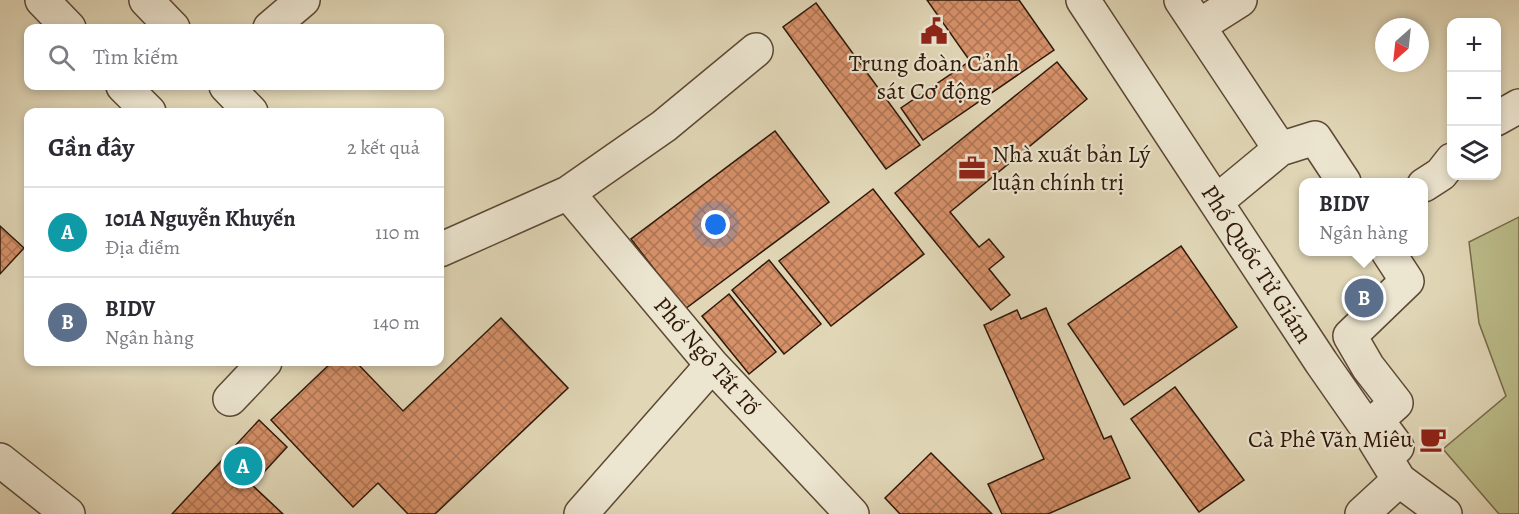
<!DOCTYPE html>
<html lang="vi">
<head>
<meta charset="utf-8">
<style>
  body { margin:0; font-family:Alegreya,serif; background:#f2f2f3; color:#2b2b33 }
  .controls { position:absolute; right:18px; top:18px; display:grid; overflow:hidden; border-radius:12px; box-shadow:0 3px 9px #0003 }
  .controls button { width:54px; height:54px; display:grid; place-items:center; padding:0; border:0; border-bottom:2px solid #e1e1e2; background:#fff; color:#2b2b33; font:30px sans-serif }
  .compass { position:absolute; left:1375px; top:18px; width:54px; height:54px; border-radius:50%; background:#fff; box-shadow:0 3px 9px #0003; rotate:207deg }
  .you { position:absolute; left:716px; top:225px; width:21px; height:21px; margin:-15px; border:4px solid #fff; border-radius:50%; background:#1a73e8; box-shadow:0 0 0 9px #1a73e833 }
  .badge { display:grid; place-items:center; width:39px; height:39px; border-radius:50%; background:#b45309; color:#fff; font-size:20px; font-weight:700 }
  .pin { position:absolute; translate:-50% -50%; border:3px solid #fff; box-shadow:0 2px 6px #0006 }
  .popup { position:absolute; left:1299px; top:178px; width:129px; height:78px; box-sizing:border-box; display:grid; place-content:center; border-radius:12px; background:#fff; filter:drop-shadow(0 2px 4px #0005); font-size:20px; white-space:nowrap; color:#7c7c81 }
  .popup b { font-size:22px; color:#2b2b33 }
  .popup::after { content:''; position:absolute; left:50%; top:100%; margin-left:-12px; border:12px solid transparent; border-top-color:#fff }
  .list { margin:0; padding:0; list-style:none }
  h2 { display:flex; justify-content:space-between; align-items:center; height:78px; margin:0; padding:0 24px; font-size:26px }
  h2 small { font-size:20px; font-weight:400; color:#7c7c81 }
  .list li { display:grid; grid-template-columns:39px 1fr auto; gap:18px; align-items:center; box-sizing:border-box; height:90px; padding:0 24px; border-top:2px solid #e1e1e2 }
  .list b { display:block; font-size:22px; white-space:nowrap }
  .list p { margin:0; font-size:20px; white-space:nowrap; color:#7c7c81 }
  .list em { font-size:20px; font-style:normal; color:#7c7c81 }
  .icon { flex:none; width:33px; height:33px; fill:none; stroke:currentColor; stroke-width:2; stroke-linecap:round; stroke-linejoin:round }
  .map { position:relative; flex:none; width:1519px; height:514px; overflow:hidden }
  .search { position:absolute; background:#fff; box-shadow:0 3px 9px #0003; left:24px; top:24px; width:420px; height:66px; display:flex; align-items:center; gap:15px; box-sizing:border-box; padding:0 21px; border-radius:12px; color:#7c7c81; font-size:22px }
  .panel { position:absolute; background:#fff; box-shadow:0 3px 9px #0003; left:24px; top:108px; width:420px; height:258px; border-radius:12px }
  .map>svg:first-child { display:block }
  .park { fill:#bbbc89; stroke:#756a49; stroke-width:1.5 }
  .building { fill:url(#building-cross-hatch); stroke:#2f1809; stroke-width:1.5 }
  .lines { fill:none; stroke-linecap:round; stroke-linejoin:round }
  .minor-casing { stroke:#5c4834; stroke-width:36 }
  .minor { stroke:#ece5d0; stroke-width:33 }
  .labels { text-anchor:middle; stroke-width:4.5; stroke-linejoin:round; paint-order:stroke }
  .poi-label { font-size:24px; fill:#2f1809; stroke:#ece5d0 }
  .street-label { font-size:24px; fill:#2f1809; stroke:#ece5d0 }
</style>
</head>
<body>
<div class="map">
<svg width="1519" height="514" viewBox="0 0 1519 514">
  <defs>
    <pattern id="building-cross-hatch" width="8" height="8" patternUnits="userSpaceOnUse" patternTransform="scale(1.5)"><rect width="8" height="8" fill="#d69169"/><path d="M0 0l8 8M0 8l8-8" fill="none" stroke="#ae7555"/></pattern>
  </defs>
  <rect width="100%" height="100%" fill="#e1d7b7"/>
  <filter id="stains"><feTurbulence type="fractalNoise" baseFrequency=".00333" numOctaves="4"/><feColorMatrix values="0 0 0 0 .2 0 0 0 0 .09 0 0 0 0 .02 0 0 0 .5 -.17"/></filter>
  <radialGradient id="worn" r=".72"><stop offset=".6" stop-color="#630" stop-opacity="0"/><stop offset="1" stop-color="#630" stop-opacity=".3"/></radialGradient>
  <!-- park -->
  <path class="park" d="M 1519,217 L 1519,514 L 1499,514 L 1443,449 L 1506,396 L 1479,323 L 1469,242 Z"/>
  <!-- building -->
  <path class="building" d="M 927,0 L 1019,0 L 1054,50 L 923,140 L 901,108 L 970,61 Z
    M 816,3 L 920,145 L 886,169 L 783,27 Z
    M 1057,62 L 1087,99 L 950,212 L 979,247 L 989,239 L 1004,257 L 989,269 L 1010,295 L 991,310 L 895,193 Z
    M 775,131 L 829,202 L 685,309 L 631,239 Z
    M 873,189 L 924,254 L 831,326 L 779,261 Z
    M 0,226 L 24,248 L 0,274 Z
    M 1181,246 L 1237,327 L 1124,405 L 1068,324 Z
    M 769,260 L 821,324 L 784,354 L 732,290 Z
    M 729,294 L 776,352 L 749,374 L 702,316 Z
    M 1046,308 L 1104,439 L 1111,436 L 1130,478 L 1048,514 L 1002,514 L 988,484 L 1044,459 L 984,325 L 1017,310 L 1021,319 Z
    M 501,318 L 568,388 L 435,514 L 408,514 L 378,483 L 353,507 L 271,420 L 332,362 L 356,362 L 403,411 Z
    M 1175,387 L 1244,480 L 1199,512 L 1131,419 Z
    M 259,420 L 287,447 L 252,485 L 283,514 L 172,514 Z
    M 931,453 L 992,514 L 900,514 L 885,498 Z"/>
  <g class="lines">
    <defs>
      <path id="minor" d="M 42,0 L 69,28
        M 146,0 L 173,28
        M 1083,0 L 1321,362 L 1367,428 L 1399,480 L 1445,514
        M 1181,0 L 1280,149 L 1315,138 L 1344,182
        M 1199,26 L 1240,0
        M 270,28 L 303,0
        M 123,86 L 149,112
        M 226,86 L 251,112
        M 1496,119 L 1519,106
        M 1424,185 L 1441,174 L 1452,160
        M 568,193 L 712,365 L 852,514
        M 1216,202 L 1280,149
        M 440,250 L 568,193 L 664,126 L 756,50
        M 1388,252 L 1407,281 L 1350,336 L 1368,367 L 1396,403 L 1377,420 L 1397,447
        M 230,399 L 265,362
        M 0,460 L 68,514
        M 581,514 L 712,365
        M 1362,514 L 1399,480"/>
    </defs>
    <!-- minor casing -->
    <use href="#minor" class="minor-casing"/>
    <!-- minor -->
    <use href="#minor" class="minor"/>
  </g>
  <!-- icons -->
  <defs>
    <symbol id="civic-bare" viewBox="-9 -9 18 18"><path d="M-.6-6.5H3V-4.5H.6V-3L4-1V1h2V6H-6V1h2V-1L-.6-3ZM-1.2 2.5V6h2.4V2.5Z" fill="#8f2418" stroke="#ece5d0" stroke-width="2.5" paint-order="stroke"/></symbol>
    <symbol id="office-bare" viewBox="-9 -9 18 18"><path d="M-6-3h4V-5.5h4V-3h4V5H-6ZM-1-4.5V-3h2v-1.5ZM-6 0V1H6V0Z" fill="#8f2418" stroke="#ece5d0" stroke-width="2.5" paint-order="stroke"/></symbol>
    <symbol id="cafe-bare" viewBox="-9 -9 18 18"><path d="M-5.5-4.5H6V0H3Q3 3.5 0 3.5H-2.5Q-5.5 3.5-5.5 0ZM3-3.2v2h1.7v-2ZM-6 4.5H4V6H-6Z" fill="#8f2418" stroke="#ece5d0" stroke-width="2.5" paint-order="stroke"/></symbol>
  </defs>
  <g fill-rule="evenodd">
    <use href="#civic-bare" x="915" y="12" width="38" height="38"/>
    <use href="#office-bare" x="953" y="149" width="38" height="38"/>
    <use href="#cafe-bare" x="1414" y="420" width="38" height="38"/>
  </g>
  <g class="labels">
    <!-- poi labels -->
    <g class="poi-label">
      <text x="934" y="71">Trung đoàn Cảnh<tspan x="934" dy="28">sát Cơ động</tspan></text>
      <text x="992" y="162" text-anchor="start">Nhà xuất bản Lý<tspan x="992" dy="28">luận chính trị</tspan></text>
      <text x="1413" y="447" text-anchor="end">Cà Phê Văn Miêu</text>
    </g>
    <!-- street labels -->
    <g class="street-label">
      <text transform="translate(1257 264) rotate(57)" y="8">Phố Quốc Tử Giám</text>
      <text transform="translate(707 356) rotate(49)" y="8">Phố Ngô Tất Tố</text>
    </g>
  </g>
  <rect width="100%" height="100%" filter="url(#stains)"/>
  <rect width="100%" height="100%" fill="url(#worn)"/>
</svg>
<div class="controls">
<button>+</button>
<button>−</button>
<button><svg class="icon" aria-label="layers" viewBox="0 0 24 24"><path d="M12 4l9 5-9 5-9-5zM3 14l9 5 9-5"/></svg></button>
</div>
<svg class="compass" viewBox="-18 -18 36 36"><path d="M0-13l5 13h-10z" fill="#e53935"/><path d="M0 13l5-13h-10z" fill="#7c7c81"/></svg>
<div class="you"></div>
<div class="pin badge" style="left:243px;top:466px;background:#0f9aa8">A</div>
<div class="pin badge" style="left:1364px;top:298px;background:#5c6f8a">B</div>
<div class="popup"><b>BIDV</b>Ngân hàng</div>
<div class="search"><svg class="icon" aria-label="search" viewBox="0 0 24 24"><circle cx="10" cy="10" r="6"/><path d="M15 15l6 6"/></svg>Tìm kiếm</div>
<section class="panel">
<h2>Gần đây<small>2 kết quả</small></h2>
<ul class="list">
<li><span class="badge" style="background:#0f9aa8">A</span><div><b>101A Nguyễn Khuyến</b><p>Địa điểm</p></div><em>110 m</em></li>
<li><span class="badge" style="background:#5c6f8a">B</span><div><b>BIDV</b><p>Ngân hàng</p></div><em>140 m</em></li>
</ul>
</section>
</div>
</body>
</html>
